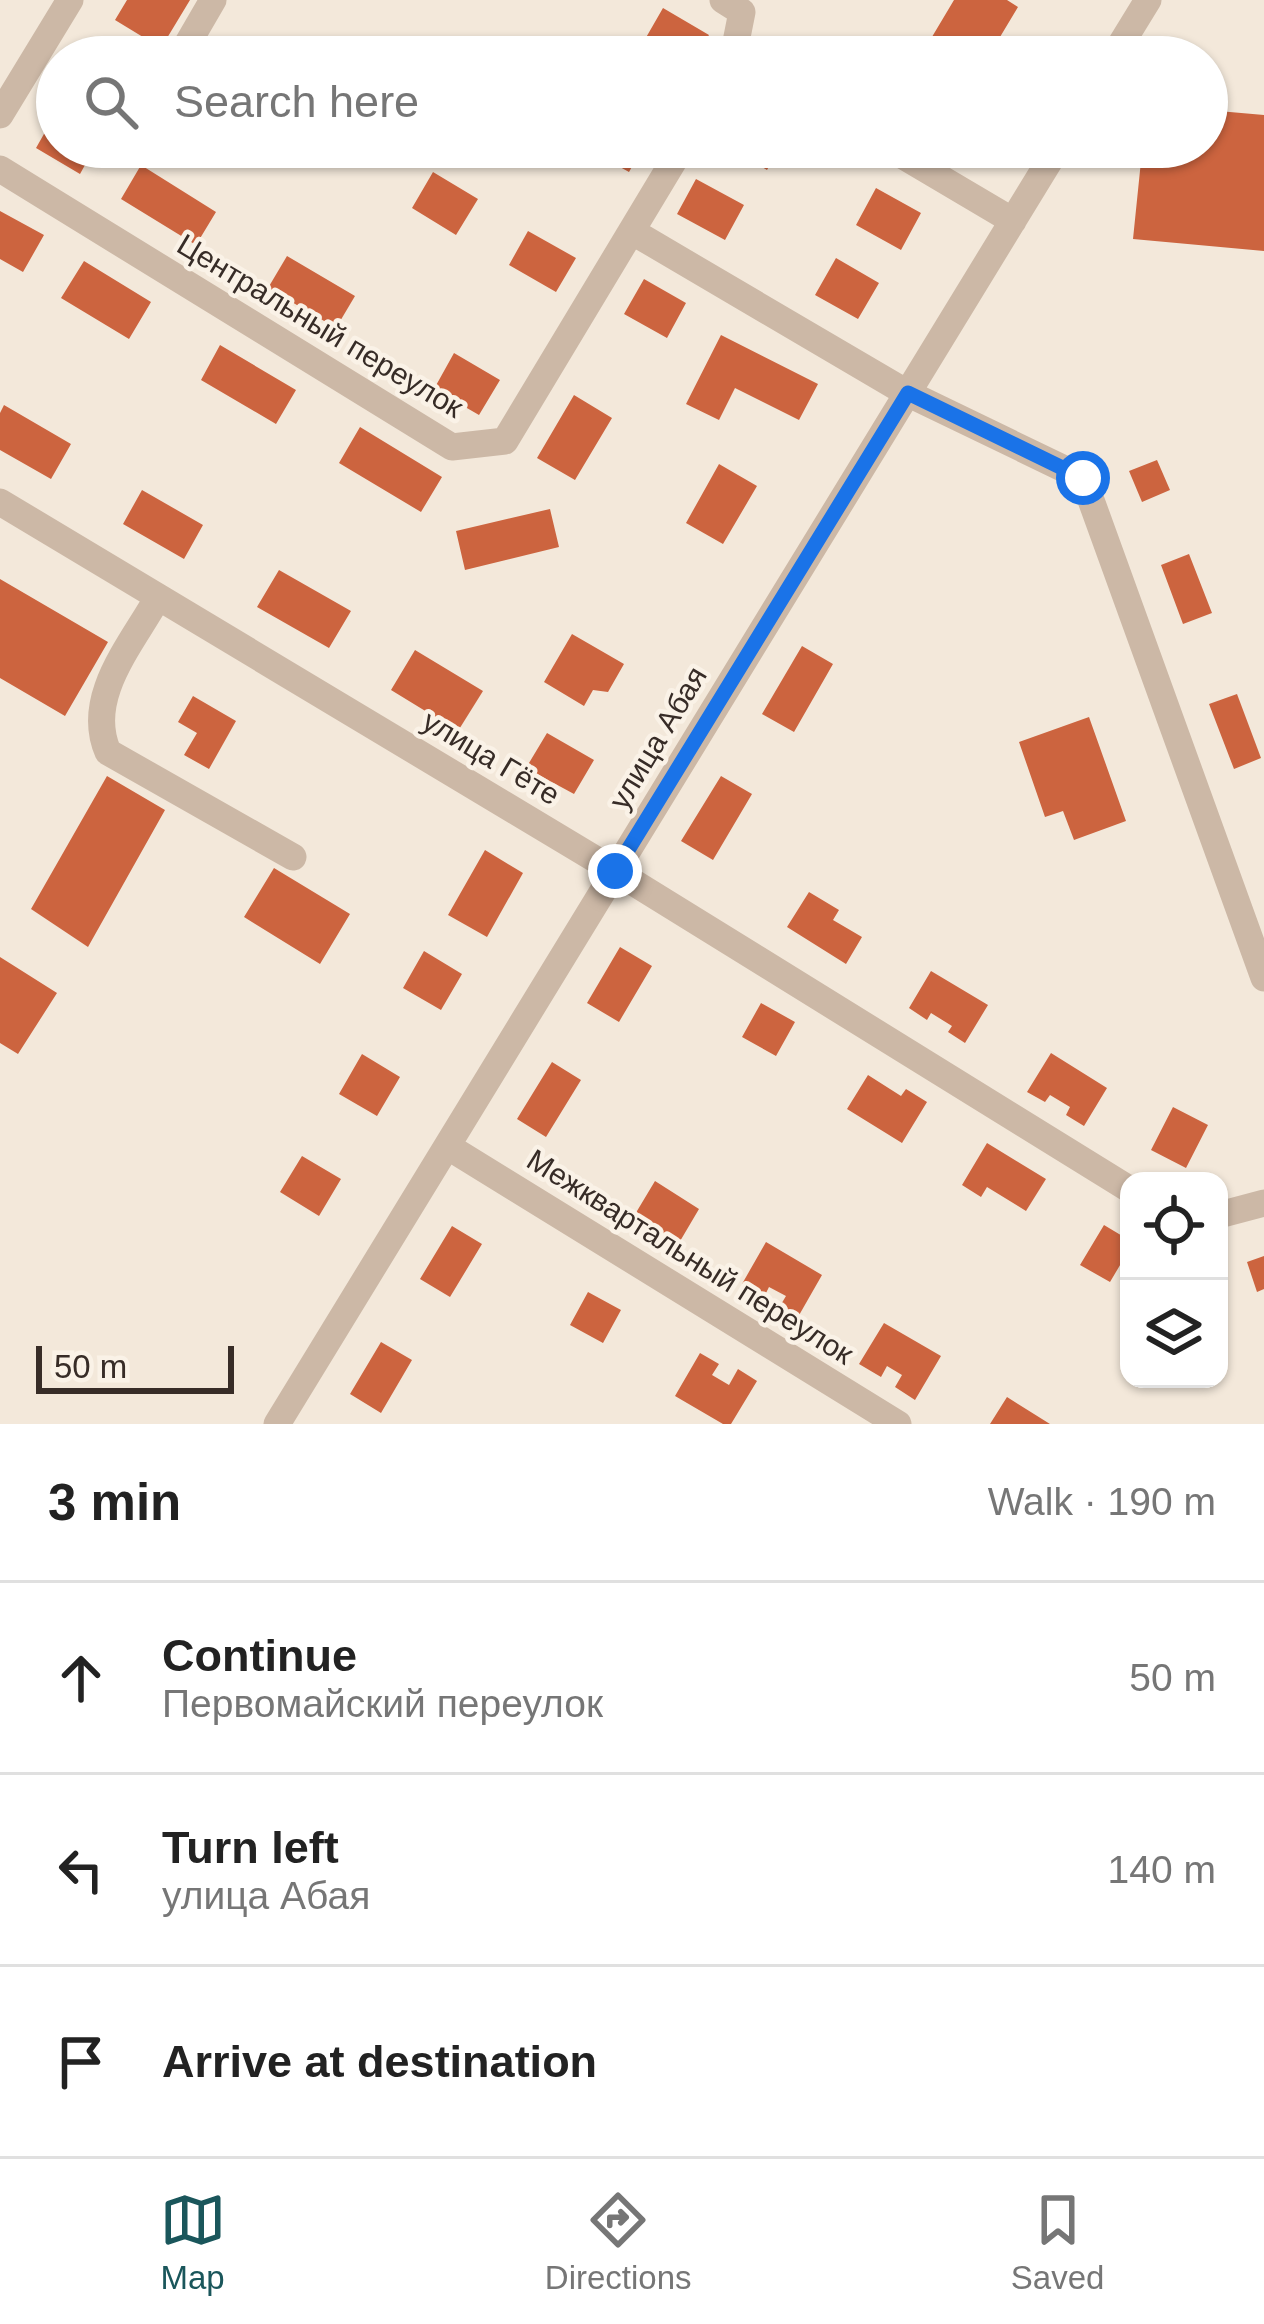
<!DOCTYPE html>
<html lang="en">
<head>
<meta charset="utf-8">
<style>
  body { margin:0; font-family:Arial,sans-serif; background:#f2f2f2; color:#222 }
  .controls { position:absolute; right:36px; bottom:36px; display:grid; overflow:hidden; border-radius:24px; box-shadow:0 3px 9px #0004 }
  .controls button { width:108px; height:108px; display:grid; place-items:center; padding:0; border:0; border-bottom:3px solid #e0e0e0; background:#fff; color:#222; font:60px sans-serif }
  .scale { position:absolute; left:36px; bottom:30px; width:198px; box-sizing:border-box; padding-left:12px; border:6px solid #372c27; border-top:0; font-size:33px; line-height:42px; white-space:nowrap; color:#372c27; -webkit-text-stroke:9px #faf2e7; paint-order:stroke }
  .stop { position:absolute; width:36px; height:36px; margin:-27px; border:9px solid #1a73e8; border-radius:50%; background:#fff }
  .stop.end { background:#1a73e8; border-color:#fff; box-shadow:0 3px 12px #0008 }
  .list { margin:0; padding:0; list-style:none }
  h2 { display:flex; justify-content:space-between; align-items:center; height:156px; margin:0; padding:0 48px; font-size:51px }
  h2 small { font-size:39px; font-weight:400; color:#767676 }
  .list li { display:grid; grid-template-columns:78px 1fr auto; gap:36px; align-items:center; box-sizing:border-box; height:192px; padding:0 48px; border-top:3px solid #e0e0e0 }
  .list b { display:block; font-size:45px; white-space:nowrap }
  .list p { margin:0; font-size:39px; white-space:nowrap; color:#767676 }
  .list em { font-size:39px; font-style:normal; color:#767676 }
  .icon { flex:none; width:66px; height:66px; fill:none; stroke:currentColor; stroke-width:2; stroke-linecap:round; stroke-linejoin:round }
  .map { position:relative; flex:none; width:1264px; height:1424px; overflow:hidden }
  .search { position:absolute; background:#fff; box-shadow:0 3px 9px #0004; left:36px; right:36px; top:36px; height:132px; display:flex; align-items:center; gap:30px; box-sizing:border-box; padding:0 42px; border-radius:66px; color:#767676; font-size:45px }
  .sheet { height:732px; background:#fff }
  nav { display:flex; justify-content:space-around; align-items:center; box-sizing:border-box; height:168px; border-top:3px solid #e0e0e0; background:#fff; font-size:33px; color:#767676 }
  nav a { display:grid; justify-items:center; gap:6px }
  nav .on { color:#1a565b }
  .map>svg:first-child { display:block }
  .building { fill:#cc643f }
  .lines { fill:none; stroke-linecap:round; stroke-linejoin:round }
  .minor { stroke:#ccb8a6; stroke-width:27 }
  .route { stroke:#1a73e8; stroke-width:15 }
  .labels { text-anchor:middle; stroke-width:9; stroke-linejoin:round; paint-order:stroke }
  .street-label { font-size:30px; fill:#372c27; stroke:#faf2e7 }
</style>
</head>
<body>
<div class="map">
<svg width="1264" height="1424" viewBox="0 0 1264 1424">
  <rect width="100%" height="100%" fill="#f3e8da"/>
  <!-- building -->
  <path class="building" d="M 127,0 L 190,0 L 161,48 L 115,20 Z
    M 954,0 L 1007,0 L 1018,7 L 988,57 L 920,57 Z
    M 663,8 L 709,35 L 696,57 L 670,57 L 644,41 Z
    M 1207,110 L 1264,115 L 1264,251 L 1133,239 L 1141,161 L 1158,162 L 1159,147 L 1207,147 Z
    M 57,111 L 57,147 L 95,147 L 80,174 L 36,148 Z
    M 584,147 L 643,147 L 629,172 Z
    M 728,147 L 780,147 L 767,170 Z
    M 141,165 L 216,212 L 196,245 L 121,199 Z
    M 433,172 L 478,199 L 456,235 L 412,208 Z
    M 696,179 L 744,205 L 725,240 L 677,214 Z
    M 876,188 L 921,213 L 901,250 L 856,225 Z
    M 0,211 L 44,235 L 23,272 L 0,259 Z
    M 528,231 L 576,258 L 556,292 L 509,265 Z
    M 287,256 L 355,296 L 336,328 L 268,288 Z
    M 836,258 L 879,283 L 858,319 L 815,295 Z
    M 84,261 L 151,302 L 129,339 L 61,298 Z
    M 644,279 L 686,303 L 667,338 L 624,314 Z
    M 721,335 L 818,384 L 799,420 L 735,388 L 719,420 L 686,404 Z
    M 220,345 L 296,390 L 276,424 L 201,380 Z
    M 454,353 L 500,380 L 479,415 L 434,389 Z
    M 574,395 L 612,418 L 575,480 L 537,458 Z
    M 4,405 L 71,444 L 51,479 L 0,450 L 0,413 Z
    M 360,427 L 442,477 L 421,512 L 339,463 Z
    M 1157,460 L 1170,490 L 1142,502 L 1129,471 Z
    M 719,464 L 757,486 L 723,544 L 686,523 Z
    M 142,490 L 203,525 L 184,559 L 123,524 Z
    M 550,509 L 559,547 L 465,570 L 456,531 Z
    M 1189,554 L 1212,613 L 1183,624 L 1161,565 Z
    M 279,570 L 351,611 L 329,648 L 257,607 Z
    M 0,579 L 108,642 L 65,716 L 0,678 Z
    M 572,634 L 624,664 L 608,692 L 593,690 L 584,706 L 544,682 Z
    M 802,646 L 833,664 L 794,732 L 762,714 Z
    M 415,650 L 483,691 L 458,731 L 391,690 Z
    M 1237,694 L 1261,758 L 1234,769 L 1209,704 Z
    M 193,696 L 236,721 L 209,769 L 184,755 L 197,733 L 178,722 Z
    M 1089,717 L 1126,821 L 1074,840 L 1063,811 L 1045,817 L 1019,742 Z
    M 547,733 L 594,760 L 574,794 L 526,768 Z
    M 107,776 L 165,810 L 88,947 L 31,909 Z
    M 721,776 L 752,794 L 713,860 L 681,841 Z
    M 485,850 L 523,873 L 487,937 L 448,915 Z
    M 274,868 L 350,914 L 320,964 L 244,917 Z
    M 809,892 L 839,910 L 833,920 L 862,937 L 846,964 L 787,927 Z
    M 620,947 L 652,966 L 619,1022 L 587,1003 Z
    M 424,951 L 462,974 L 441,1010 L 403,988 Z
    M 0,957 L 57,993 L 18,1054 L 0,1043 Z
    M 931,971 L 988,1005 L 965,1043 L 948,1032 L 952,1026 L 931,1013 L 927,1020 L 909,1008 Z
    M 761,1003 L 795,1022 L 776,1056 L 742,1037 Z
    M 1051,1053 L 1107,1088 L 1084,1126 L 1066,1115 L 1070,1107 L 1050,1095 L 1045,1102 L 1027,1092 Z
    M 362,1054 L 400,1077 L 377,1116 L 339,1094 Z
    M 552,1062 L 581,1080 L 546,1137 L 517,1119 Z
    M 868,1075 L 901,1096 L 906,1089 L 927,1102 L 902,1143 L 847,1109 Z
    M 1173,1107 L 1208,1125 L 1186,1168 L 1151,1150 Z
    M 987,1143 L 1046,1179 L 1026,1211 L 987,1187 L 981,1197 L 962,1185 Z
    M 302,1156 L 341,1179 L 319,1216 L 280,1192 Z
    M 655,1181 L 699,1209 L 676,1248 L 631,1221 Z
    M 1104,1225 L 1129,1240 L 1129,1250 L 1110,1282 L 1080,1265 Z
    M 452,1226 L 482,1244 L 450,1297 L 420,1279 Z
    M 766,1242 L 822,1275 L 798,1317 L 780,1306 L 786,1296 L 769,1287 L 764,1297 L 742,1284 Z
    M 1264,1256 L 1264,1289 L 1257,1292 L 1247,1262 Z
    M 588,1292 L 621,1310 L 603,1343 L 570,1325 Z
    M 884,1323 L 941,1356 L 915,1400 L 895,1387 L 902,1375 L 887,1366 L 881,1377 L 859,1364 Z
    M 381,1342 L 412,1360 L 381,1413 L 350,1394 Z
    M 700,1353 L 719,1364 L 712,1375 L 729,1385 L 738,1369 L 757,1381 L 731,1424 L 723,1424 L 675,1396 Z
    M 1007,1397 L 1050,1424 L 990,1424 Z"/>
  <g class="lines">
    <!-- minor -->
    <path class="minor" d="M 723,0 L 742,12 L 733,57
      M 188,43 L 213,0
      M 1113,57 L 1148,0
      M 0,115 L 70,0
      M 888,147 L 1013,221
      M 0,169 L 452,447 L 505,441 L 682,147
      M 633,232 L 907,393 L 1083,478 L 1264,978
      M 0,502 L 615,871 L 1129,1189
      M 158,597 C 132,644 84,697 108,752 L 293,857
      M 447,1146 L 898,1424
      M 1219,1215 L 1264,1203
      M 277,1424 L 1058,147"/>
  </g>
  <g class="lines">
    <!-- route -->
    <path class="route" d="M 615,871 L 908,393 L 1083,478"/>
  </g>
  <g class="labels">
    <!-- street labels -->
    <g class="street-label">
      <text transform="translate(320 326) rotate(31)" y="10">Центральный переулок</text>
      <text transform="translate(658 738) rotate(-59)" y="10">улица Абая</text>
      <text transform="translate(491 758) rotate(31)" y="10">улица Гёте</text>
      <text transform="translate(690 1257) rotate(32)" y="10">Межквартальный переулок</text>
    </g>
  </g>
</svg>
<div class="controls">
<button><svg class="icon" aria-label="locate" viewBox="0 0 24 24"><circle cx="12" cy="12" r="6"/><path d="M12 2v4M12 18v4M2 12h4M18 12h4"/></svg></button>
<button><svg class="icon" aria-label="layers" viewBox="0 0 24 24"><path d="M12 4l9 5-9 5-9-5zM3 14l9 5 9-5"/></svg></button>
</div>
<div class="scale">50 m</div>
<div class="stop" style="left:1083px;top:478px"></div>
<div class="stop end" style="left:615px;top:871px"></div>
<div class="search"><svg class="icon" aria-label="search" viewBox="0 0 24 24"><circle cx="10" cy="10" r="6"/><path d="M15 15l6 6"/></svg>Search here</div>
</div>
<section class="sheet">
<h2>3 min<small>Walk · 190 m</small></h2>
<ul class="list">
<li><svg class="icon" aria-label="ahead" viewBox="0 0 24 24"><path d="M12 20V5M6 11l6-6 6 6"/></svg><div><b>Continue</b><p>Первомайский переулок</p></div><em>50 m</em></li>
<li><svg class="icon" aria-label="left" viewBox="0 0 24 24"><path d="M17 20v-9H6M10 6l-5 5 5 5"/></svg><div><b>Turn left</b><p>улица Абая</p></div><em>140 m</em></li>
<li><svg class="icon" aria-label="arrive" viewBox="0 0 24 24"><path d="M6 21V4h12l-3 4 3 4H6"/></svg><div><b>Arrive at destination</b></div></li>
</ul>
</section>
<nav>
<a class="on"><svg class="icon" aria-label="map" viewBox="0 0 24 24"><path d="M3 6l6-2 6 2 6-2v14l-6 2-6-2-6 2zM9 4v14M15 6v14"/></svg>Map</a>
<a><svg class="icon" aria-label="directions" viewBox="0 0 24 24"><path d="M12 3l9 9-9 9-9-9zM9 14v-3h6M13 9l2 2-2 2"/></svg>Directions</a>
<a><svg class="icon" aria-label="saved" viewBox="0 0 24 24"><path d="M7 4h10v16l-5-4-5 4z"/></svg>Saved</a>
</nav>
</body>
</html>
